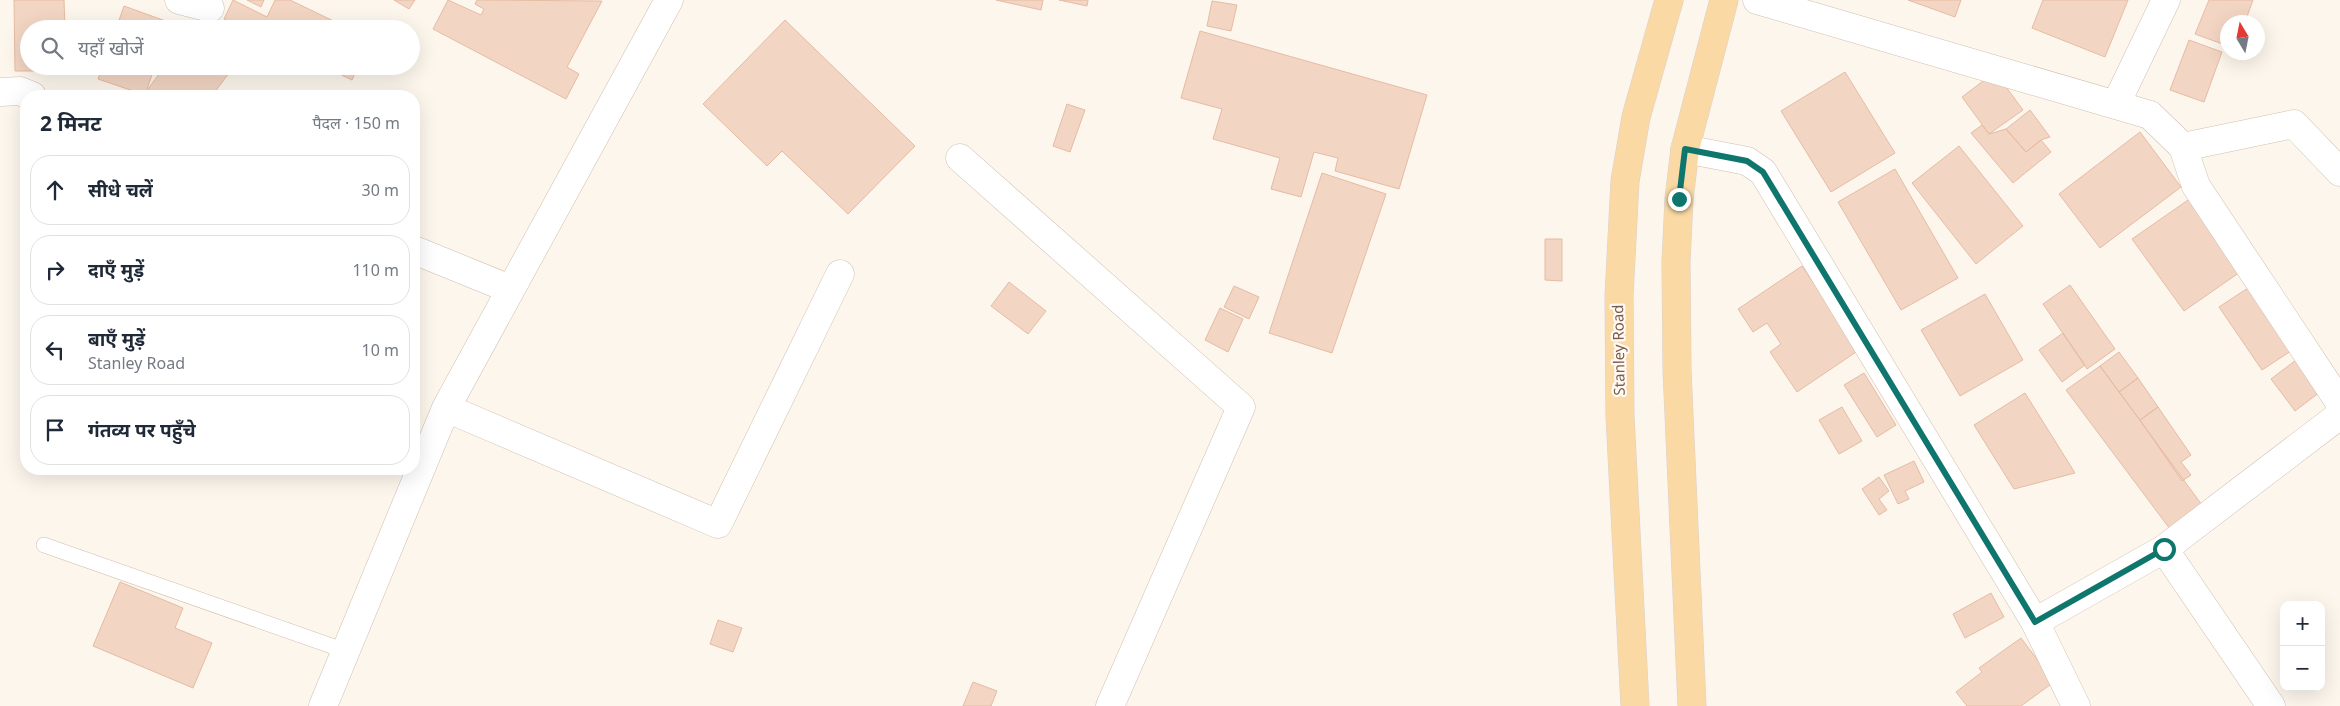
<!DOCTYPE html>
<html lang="hi">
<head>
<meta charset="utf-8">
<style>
  body { margin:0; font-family:"Noto Sans","Noto Sans Devanagari",sans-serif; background:#f2f2f3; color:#1f2937 }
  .controls { position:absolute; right:15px; bottom:15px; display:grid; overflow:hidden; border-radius:10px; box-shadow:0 5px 20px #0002 }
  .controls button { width:45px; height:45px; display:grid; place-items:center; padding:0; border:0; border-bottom:1px solid #e0e1e3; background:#fff; color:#1f2937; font:25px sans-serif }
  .compass { position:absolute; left:2220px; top:15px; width:45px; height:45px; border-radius:50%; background:#fff; box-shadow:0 5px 20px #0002; rotate:350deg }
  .stop { position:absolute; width:15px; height:15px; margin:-11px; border:4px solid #0f766e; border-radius:50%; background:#fff }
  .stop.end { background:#0f766e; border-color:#fff; box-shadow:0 1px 5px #0008 }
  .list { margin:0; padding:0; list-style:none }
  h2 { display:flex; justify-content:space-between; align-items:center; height:65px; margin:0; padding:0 20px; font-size:21px }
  h2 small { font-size:16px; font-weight:400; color:#747a83 }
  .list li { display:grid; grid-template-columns:32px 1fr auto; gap:15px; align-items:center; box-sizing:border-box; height:70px; margin:0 10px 10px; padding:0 10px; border:1px solid #e0e1e3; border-radius:20px }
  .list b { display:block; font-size:19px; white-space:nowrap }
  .list p { margin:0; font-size:16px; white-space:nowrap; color:#747a83 }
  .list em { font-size:16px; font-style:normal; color:#747a83 }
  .icon { flex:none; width:28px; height:28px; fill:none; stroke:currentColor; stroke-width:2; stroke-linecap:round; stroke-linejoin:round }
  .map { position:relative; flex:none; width:2340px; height:706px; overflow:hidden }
  .search { position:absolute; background:#fff; box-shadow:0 5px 20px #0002; left:20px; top:20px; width:400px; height:55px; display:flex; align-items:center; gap:12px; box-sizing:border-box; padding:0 18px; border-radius:28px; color:#747a83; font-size:19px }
  .panel { position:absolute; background:#fff; box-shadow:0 5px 20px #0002; left:20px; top:90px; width:400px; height:385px; border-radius:20px }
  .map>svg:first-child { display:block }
  .building { fill:#f3d5c3; stroke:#e6bba3 }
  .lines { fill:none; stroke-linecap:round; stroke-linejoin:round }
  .service-casing { stroke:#d1beb0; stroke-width:16 }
  .minor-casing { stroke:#d1beb0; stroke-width:29 }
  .primary-casing { stroke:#dad1cd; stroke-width:29 }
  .service { stroke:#fff; stroke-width:15 }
  .minor { stroke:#fff; stroke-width:28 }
  .primary { stroke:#fbd9a5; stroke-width:28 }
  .route { stroke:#0f766e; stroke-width:6 }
  .labels { text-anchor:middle; stroke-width:4.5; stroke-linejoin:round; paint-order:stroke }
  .street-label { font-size:15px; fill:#7a5c4d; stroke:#fffaf3 }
</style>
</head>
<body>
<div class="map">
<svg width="2340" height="706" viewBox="0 0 2340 706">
  <rect width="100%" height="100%" fill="#fdf6ec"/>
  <!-- building -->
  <path class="building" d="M 14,0 L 64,0 L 65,29 L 29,29 L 29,66 L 67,66 L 68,71 L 15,71 Z
    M 233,0 L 267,17 L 275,0 L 290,0 L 350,29 L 245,29 L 224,19 Z
    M 247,0 L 264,0 L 261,7 Z
    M 394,0 L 415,0 L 409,9 Z
    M 448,0 L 481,15 L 484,9 L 475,4 L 477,0 L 602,1 L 567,67 L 579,74 L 566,99 L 433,29 Z
    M 996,0 L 1043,0 L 1041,10 Z
    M 1059,0 L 1088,0 L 1087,6 Z
    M 1908,0 L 1961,0 L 1955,17 Z
    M 2043,0 L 2128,0 L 2105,57 L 2032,28 Z
    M 2209,0 L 2253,0 L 2245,22 L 2228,22 L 2228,46 L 2195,34 Z
    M 1212,1 L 1237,5 L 1231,31 L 1207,26 Z
    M 124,6 L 171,23 L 169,29 L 116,29 Z
    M 204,11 L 229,29 L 192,29 Z
    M 785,20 L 915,146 L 848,214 L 782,151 L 767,166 L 703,104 Z
    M 1200,31 L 1427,95 L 1399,189 L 1335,171 L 1338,158 L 1314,152 L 1301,197 L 1271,189 L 1280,158 L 1213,139 L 1222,109 L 1181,98 Z
    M 2189,40 L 2222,52 L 2204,102 L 2170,90 Z
    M 103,66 L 155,66 L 145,95 L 98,79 Z
    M 165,66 L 234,66 L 212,96 L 157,96 L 148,89 Z
    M 323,66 L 358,66 L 352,80 Z
    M 1845,72 L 1895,153 L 1831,192 L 1781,111 Z
    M 1995,72 L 2023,110 L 1989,134 L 1962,97 Z
    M 1067,104 L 1085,110 L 1070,152 L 1053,146 Z
    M 2030,110 L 2050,137 L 2041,140 L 2026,152 L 2006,129 Z
    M 1982,125 L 1989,134 L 2006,129 L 2026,152 L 2041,140 L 2051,152 L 2013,183 L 1971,133 Z
    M 2140,132 L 2181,187 L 2100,248 L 2059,194 Z
    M 1959,146 L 2023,226 L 1976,264 L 1912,183 Z
    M 1895,169 L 1958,278 L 1901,310 L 1838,202 Z
    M 1322,173 L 1386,194 L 1332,353 L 1269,333 Z
    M 2191,198 L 2243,270 L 2184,311 L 2132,239 Z
    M 1545,239 L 1562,239 L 1562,281 L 1545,280 Z
    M 1802,266 L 1859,350 L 1797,392 L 1770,352 L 1781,344 L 1767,323 L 1753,332 L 1738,309 Z
    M 1009,282 L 1046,311 L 1028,334 L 991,306 Z
    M 2254,284 L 2297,347 L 2262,370 L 2219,307 Z
    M 2070,285 L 2115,349 L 2087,369 L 2043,304 Z
    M 1234,286 L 1259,297 L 1249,319 L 1224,307 Z
    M 1985,294 L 2023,360 L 1960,396 L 1921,330 Z
    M 1220,308 L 1243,319 L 1228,352 L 1205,340 Z
    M 2063,333 L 2085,365 L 2062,382 L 2039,350 Z
    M 2119,352 L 2138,378 L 2119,392 L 2100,366 Z
    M 2300,357 L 2324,389 L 2295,411 L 2271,379 Z
    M 2100,366 L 2202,505 L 2170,529 L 2066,390 Z
    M 1864,373 L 1896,425 L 1877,437 L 1844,385 Z
    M 2138,378 L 2158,407 L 2140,420 L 2119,392 Z
    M 2025,393 L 2075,473 L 2014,489 L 1974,425 Z
    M 1842,407 L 1862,441 L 1839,454 L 1819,420 Z
    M 2158,407 L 2191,455 L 2181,462 L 2191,475 L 2182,481 L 2140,420 Z
    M 1914,461 L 1924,482 L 1905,491 L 1909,499 L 1898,504 L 1884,475 Z
    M 1879,477 L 1889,491 L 1879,499 L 1887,510 L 1879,515 L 1862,489 Z
    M 120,582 L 183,608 L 175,628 L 212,643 L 193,688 L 93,646 Z
    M 1991,593 L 2004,617 L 1965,638 L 1953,614 Z
    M 718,620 L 742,628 L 733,652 L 710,644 Z
    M 2021,638 L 2054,682 L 2021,706 L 1967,706 L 1956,692 L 1982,672 L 1979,668 Z
    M 973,682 L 997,691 L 991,706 L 963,706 Z"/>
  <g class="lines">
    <defs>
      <path id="service" d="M 44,545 L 346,651"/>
      <path id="minor" d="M 179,0 L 210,8
        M 1757,0 L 2150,115 L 2183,147 L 2196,186 L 2340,403
        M 0,92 L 20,91 L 32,96
        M 2116,104 L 2166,0
        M 2183,147 L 2294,124 L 2340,172
        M 1685,149 L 1747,161 L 1763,172 L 2035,622 L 2076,706
        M 960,158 L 1241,407 L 1110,706
        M 414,250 L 510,289
        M 446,408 L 718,524 L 840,274
        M 2164,549 L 2271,706
        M 2035,622 L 2164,549 L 2340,415
        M 323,706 L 446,408 L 669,0"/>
      <path id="primary" d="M 1635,706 L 1620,416 L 1619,296 L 1625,181 L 1636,117 L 1669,0
        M 1692,706 L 1677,370 L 1676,262 L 1679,199 L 1685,149 L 1724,0"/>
    </defs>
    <!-- service casing -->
    <use href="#service" class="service-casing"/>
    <!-- minor casing -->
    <use href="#minor" class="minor-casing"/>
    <!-- primary casing -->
    <use href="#primary" class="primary-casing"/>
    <!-- service -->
    <use href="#service" class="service"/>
    <!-- minor -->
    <use href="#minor" class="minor"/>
    <!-- primary -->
    <use href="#primary" class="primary"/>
  </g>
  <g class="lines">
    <!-- route -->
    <path class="route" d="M 1679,199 L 1685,149 L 1747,161 L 1763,172 L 2035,622 L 2164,549"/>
  </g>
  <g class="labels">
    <!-- street labels -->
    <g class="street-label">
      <text transform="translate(1619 350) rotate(-91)" y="5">Stanley Road</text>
    </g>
  </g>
</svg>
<div class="controls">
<button>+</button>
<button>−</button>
</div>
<svg class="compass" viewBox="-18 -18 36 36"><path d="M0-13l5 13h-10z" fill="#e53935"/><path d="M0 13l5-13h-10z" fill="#747a83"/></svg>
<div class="stop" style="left:2164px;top:549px"></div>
<div class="stop end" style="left:1679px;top:199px"></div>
<div class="search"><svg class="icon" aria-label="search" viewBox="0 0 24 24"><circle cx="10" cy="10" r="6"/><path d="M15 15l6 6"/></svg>यहाँ खोजें</div>
<section class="panel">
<h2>2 मिनट<small>पैदल · 150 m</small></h2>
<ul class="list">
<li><svg class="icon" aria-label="ahead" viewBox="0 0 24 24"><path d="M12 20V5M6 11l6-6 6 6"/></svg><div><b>सीधे चलें</b></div><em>30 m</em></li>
<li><svg class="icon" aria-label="right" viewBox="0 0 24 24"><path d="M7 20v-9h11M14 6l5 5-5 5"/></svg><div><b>दाएँ मुड़ें</b></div><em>110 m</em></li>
<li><svg class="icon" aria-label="left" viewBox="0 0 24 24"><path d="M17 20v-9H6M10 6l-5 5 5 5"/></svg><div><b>बाएँ मुड़ें</b><p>Stanley Road</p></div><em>10 m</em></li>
<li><svg class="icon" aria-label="arrive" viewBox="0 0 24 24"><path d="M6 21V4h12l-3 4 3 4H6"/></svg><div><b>गंतव्य पर पहुँचे</b></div></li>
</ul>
</section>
</div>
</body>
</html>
